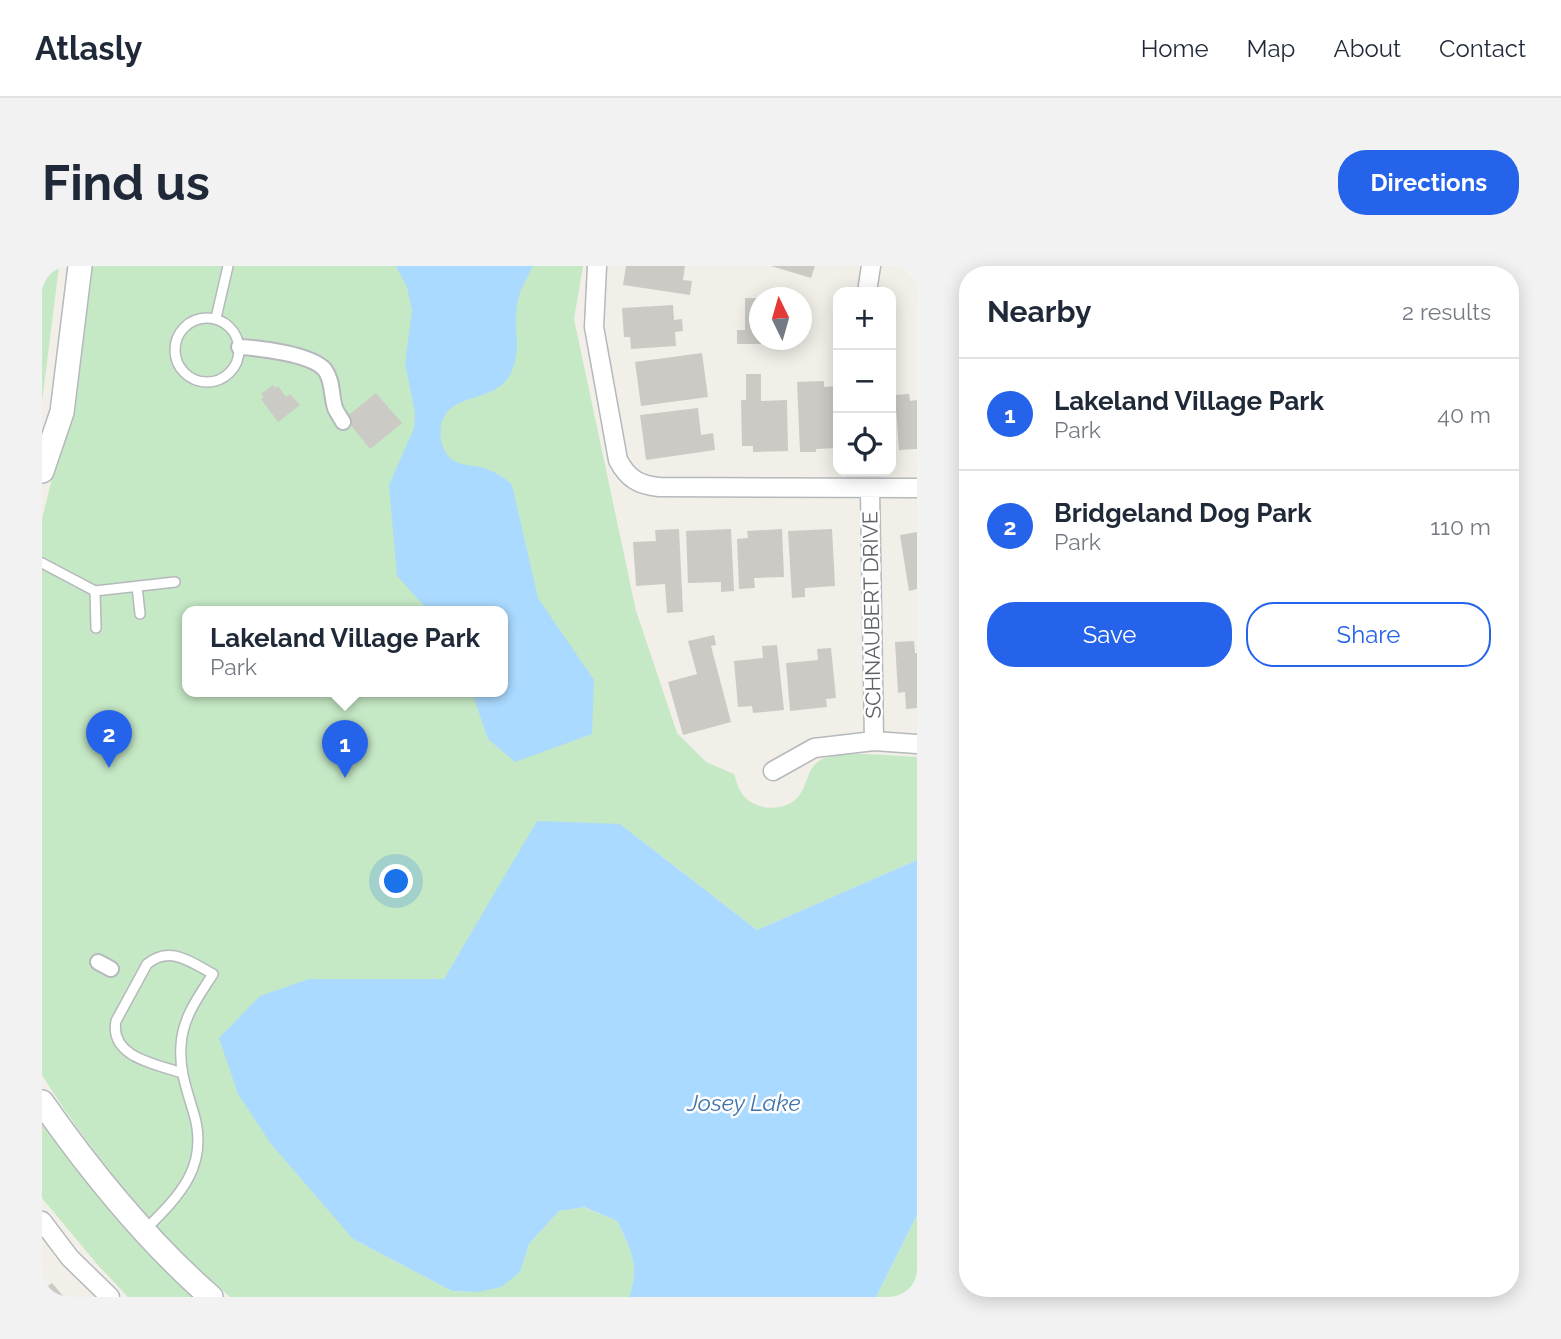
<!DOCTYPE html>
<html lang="en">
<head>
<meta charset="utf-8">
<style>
  body { margin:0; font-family:Raleway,sans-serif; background:#f2f2f3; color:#1f2937 }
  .controls { position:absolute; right:21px; top:21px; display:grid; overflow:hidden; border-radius:14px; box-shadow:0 4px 18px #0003 }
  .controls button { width:63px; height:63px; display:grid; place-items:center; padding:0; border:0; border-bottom:2px solid #e0e1e3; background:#fff; color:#1f2937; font:35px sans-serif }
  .compass { position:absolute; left:707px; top:21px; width:63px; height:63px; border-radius:50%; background:#fff; box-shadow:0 4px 18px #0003; rotate:355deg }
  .you { position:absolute; left:355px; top:616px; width:24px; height:24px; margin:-18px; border:5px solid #fff; border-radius:50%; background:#1a73e8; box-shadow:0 0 0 10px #1a73e833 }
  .badge { display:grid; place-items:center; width:46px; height:46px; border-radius:50%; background:#2563eb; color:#fff; font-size:23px; font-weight:700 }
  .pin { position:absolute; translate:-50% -58px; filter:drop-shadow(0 2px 4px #0008) }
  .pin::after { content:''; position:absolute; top:37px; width:24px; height:21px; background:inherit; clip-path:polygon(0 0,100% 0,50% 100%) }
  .popup { position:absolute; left:140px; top:340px; width:326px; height:91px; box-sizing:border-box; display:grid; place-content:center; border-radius:14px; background:#fff; filter:drop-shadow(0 2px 5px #0005); font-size:23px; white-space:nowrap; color:#747a83 }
  .popup b { font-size:26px; color:#1f2937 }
  .popup::after { content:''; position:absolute; left:50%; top:100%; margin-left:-14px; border:14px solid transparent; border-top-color:#fff }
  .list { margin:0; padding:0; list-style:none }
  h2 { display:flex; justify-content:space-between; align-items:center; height:91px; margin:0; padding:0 28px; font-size:30px }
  h2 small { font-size:23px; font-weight:400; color:#747a83 }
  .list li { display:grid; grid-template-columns:46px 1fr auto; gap:21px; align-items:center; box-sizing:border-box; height:112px; padding:0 28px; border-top:2px solid #e0e1e3 }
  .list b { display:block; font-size:26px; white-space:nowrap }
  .list p { margin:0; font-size:23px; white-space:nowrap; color:#747a83 }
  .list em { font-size:23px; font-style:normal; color:#747a83 }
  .actions { display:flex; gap:14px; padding:21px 28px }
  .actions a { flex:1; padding:16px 0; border:2px solid #2563eb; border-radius:28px; text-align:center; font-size:24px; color:#2563eb }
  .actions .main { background:#2563eb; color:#fff }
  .icon { flex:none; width:38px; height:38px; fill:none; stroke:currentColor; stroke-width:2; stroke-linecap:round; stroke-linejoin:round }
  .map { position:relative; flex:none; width:875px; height:1031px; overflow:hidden; border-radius:28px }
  header { display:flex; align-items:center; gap:42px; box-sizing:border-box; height:98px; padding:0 35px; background:#fff; border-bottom:2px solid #e0e1e3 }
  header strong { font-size:33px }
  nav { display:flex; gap:38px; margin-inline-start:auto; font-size:24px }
  .intro { display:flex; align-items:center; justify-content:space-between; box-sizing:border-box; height:168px; padding:0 42px }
  h1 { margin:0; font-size:49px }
  .button { padding:18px 32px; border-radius:28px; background:#2563eb; color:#fff; font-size:24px; font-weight:700 }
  main { display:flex; gap:42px; padding:0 42px }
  aside { flex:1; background:#fff; border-radius:28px; box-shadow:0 4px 18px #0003 }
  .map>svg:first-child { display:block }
  .green { fill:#c5e8c5; fill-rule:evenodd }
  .water { fill:#aadaff }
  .building { fill:#cccac5 }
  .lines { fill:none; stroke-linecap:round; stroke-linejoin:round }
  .service-casing { stroke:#b5b8bc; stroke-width:12 }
  .pedestrian-casing { stroke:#b5b8bc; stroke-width:18 }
  .minor-casing { stroke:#b5b8bc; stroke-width:21 }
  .tertiary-casing { stroke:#b5b8bc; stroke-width:26 }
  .service { stroke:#fff; stroke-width:9 }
  .pedestrian { stroke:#fff; stroke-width:14 }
  .minor { stroke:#fff; stroke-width:18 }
  .tertiary { stroke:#fff; stroke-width:23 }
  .labels { text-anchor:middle; stroke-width:5; stroke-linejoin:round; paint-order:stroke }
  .street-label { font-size:21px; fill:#5f6368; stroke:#fff }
  .water-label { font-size:23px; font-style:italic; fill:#4174aa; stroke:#fff }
</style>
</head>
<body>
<header>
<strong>Atlasly</strong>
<nav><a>Home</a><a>Map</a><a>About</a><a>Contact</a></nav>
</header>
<div class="intro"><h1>Find us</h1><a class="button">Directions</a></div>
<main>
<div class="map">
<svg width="875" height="1031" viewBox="0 0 875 1031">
  <rect width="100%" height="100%" fill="#f1efe8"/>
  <!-- green -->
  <path class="green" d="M 0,0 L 17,0 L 0,136 Z
    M 47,0 L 541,0 L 532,53 L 594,345 L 635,467 L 664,496 L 692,508 C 694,514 696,522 700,528 C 711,543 737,547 753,534 C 767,523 763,498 783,492 C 808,484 849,490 875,491 L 875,594 L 715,664 L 578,558 L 311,973 L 410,1025 L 436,1026 L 478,1006 L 487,978 L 517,945 L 541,941 L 575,955 C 589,983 598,1000 587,1031 L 188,1031 C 115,968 51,890 0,809 L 0,253 L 29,135 ZM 146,346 L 460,346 L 460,426 L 146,426 Z
    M 0,856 L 67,940 L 151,1031 L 86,1031 L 55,998 L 0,932 Z
    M 875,949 L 875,1031 L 834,1031 Z"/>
  <!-- water -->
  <path class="water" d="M 354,0 L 491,0 C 485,12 476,26 475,40 C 471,64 481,84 468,109 C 451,139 407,124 399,160 C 397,170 400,183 407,191 C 415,200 432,199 442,202 C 453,206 462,211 470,219 L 496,332 L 552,414 L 550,468 L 473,496 L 446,473 L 430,426 L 460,426 L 460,346 L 388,346 L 355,310 L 347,219 L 372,162 L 373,147 L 363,97 L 370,45 L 365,21 Z
    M 495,555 L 578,558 L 715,664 L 875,594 L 875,949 L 834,1031 L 587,1031 C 598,1000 589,983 575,955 L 542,941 L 517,945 L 487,978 L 478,1006 L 459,1021 L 436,1026 L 410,1025 L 311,973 L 229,878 L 196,828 L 177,772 L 218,730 L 267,713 L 402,713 Z"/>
  <!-- building -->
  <path class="building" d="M 584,0 L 643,0 L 641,14 L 650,15 L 648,29 L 581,19 Z
    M 729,0 L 773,0 L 769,12 Z
    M 703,32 L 718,32 L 718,74 L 756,74 L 756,78 L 695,78 L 695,64 L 703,64 Z
    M 631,39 L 632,54 L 640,53 L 641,65 L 633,66 L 634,80 L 589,83 L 588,71 L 582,71 L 580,42 Z
    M 660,87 L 666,131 L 599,140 L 593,96 Z
    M 704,108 L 719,108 L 719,135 L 745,134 L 746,185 L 711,186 L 711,180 L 700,180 L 699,134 L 704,134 Z
    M 782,115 L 782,121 L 796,120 L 796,182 L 774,183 L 774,186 L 758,186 L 755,116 Z
    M 231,119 L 233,122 L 236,120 L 244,131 L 248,128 L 258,139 L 236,156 L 219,133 L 222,131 L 219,128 Z
    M 334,127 L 360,157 L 328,183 L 303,152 Z
    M 867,128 L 868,135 L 875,134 L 875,183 L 857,184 L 853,129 Z
    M 656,142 L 659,169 L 671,167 L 673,184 L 604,194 L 598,149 Z
    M 637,263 L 641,346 L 625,347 L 623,318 L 594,320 L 591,276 L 614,275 L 613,264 Z
    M 689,263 L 692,325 L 679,326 L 679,316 L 646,317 L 644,265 Z
    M 740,263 L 742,311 L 712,312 L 713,322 L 697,323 L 695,273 L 706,272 L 705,265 Z
    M 790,263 L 793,320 L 763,322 L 763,331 L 750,332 L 746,265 Z
    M 875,266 L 875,323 L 867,325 L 858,269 Z
    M 672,369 L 674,379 L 669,380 L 689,456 L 641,469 L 626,416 L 655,408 L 646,375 Z
    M 872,375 L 873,387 L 875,387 L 875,442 L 864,443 L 863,426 L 856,427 L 853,376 Z
    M 735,379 L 742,444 L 711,447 L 710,440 L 696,441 L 692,395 L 721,392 L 720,380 Z
    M 789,382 L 794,432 L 784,433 L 785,441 L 748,445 L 744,397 L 776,394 L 775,383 Z
    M 10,1017 L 22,1031 L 0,1031 L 0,1025 Z"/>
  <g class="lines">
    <defs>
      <path id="service" d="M133 84a32 32 0 1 1 64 0a32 32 0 1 1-64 0Z
        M 174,52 L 186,0
        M 0,297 L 53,325 L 133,316
        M 95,320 L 98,348
        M 53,325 L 54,362
        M 104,963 C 138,929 167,900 152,848 C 145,825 137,803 139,780 C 140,752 157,730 171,708 C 149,696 128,679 105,698 L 74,755 C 67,791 114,798 140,807"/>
      <path id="pedestrian" d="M 197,81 C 217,82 270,88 283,104 C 291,115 289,129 293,142 C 295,147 299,152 301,156
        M 56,696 L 69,703"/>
      <path id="minor" d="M 555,0 L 552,61 L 576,194 C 586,213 597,219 617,221 L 875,222
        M 825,26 L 829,0
        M 828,223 L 832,475
        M 731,505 L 772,482 L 832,475 L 875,478
        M 0,955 L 28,992 L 68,1031"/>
      <path id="tertiary" d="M 0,205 L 20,146 L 38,0
        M 0,836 C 49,906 105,975 169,1031"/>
    </defs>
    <!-- service casing -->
    <use href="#service" class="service-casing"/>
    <!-- pedestrian casing -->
    <use href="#pedestrian" class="pedestrian-casing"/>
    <!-- minor casing -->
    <use href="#minor" class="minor-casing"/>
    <!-- tertiary casing -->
    <use href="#tertiary" class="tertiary-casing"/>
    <!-- service -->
    <use href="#service" class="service"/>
    <!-- pedestrian -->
    <use href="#pedestrian" class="pedestrian"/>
    <!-- minor -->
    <use href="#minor" class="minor"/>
    <!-- tertiary -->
    <use href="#tertiary" class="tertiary"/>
  </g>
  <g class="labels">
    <!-- street labels -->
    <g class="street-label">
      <text transform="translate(830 349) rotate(-91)" y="7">SCHNAUBERT DRIVE</text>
    </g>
    <!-- water labels -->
    <g class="water-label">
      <text x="702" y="845">Josey Lake</text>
    </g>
  </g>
</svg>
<div class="controls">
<button>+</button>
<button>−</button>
<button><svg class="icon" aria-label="locate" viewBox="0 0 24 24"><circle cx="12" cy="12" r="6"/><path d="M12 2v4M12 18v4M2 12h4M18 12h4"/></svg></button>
</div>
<svg class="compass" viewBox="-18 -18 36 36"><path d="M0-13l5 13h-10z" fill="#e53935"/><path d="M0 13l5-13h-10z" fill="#747a83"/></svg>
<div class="you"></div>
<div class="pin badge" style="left:303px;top:512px">1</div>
<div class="popup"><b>Lakeland Village Park</b>Park</div>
<div class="pin badge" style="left:67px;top:502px">2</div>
</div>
<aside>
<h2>Nearby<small>2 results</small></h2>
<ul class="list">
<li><span class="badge">1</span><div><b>Lakeland Village Park</b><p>Park</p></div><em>40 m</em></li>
<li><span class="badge">2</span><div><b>Bridgeland Dog Park</b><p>Park</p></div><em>110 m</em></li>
</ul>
<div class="actions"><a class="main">Save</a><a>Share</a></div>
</aside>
</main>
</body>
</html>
